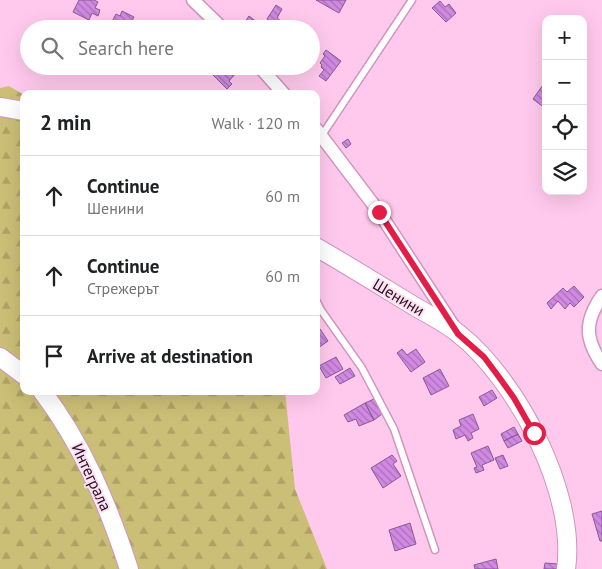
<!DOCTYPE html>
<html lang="en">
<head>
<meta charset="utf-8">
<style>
  body { margin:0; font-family:"PT Sans",sans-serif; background:#f2f2f2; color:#202124 }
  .controls { position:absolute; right:15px; top:15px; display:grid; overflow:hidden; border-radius:10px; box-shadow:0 5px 20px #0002 }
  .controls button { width:45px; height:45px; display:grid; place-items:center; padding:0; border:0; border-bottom:1px solid #e0e0e0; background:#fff; color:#202124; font:25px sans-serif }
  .stop { position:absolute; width:15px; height:15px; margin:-11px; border:4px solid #e11d48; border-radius:50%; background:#fff }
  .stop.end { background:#e11d48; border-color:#fff; box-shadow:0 1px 5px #0008 }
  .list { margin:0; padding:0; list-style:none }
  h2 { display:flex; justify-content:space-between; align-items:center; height:65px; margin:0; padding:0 20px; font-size:21px }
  h2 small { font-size:16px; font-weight:400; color:#757577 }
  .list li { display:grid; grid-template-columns:32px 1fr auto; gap:15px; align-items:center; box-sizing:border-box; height:80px; padding:0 20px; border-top:1px solid #e0e0e0 }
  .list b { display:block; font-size:19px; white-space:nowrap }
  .list p { margin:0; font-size:16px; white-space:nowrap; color:#757577 }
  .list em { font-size:16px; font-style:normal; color:#757577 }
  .icon { flex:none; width:28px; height:28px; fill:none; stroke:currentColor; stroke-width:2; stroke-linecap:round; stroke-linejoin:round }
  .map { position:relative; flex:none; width:602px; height:569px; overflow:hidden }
  .search { position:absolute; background:#fff; box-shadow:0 5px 20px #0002; left:20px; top:20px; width:300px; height:55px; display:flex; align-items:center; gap:12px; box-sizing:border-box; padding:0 18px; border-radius:28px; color:#757577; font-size:19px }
  .panel { position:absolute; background:#fff; box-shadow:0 5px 20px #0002; left:20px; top:90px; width:300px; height:305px; border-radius:10px }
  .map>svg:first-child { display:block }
  .forest { fill:url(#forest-firs) }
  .building { fill:url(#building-back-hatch); stroke:#865b90 }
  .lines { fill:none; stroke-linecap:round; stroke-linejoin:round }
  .lane-casing { stroke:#d293be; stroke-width:9 }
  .street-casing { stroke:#d293be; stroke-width:15 }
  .secondary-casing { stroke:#d293be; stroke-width:20 }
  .lane { stroke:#fff; stroke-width:6 }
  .street { stroke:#fff; stroke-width:12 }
  .secondary { stroke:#fff; stroke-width:18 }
  .route { stroke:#e11d48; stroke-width:6 }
  .labels { text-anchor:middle; stroke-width:4; stroke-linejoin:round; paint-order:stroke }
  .street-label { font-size:16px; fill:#271020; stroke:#fce0f2 }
</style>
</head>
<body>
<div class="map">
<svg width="602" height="569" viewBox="0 0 602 569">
  <defs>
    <pattern id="forest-firs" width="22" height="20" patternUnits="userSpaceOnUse" patternTransform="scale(1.25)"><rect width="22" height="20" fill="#cbbe76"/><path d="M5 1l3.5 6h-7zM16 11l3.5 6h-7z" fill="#aea266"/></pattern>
    <pattern id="building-back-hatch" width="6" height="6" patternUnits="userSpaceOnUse" patternTransform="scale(1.25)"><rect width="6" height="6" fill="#d189e3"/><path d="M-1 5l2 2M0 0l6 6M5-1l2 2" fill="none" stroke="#aa6fb8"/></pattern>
  </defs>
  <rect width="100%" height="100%" fill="#ffc9ed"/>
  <!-- forest -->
  <path class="forest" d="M 9,86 L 24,95 L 24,391 L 285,391 L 295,489 L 327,569 L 0,569 L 0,88 Z"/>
  <!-- building -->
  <path class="building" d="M 79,0 L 94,0 L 98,2 L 95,8 L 100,10 L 98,16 L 92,13 L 89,20 L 73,12 Z
    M 316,0 L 346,0 L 339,13 Z
    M 440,1 L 445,7 L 449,4 L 456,13 L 446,22 L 432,8 Z
    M 276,5 L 282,9 L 277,18 L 287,26 L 285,29 L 270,29 L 273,23 L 267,19 Z
    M 122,11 L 134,17 L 128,29 L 108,29 L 116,14 L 120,16 Z
    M 249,16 L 262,26 L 260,29 L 241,28 Z
    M 326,50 L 341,61 L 326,81 L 319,76 L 324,70 L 321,67 L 322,65 L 320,63 L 325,56 L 323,54 Z
    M 220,66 L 229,66 L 236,73 L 229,81 L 232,84 L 227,89 L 212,74 Z
    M 545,82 L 546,82 L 546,109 L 533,99 Z
    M 348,139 L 351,144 L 346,148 L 342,143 Z
    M 574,286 L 584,297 L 574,307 L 570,303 L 565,309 L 558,301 L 551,309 L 547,303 L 563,288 L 567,292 Z
    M 320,329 L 328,341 L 318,348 L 316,332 Z
    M 402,349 L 407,355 L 416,349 L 425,362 L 411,372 L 397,353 Z
    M 336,357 L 343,369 L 326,378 L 319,366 Z
    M 350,368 L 355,376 L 340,384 L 335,377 Z
    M 440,369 L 449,386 L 431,395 L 423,378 Z
    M 492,390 L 497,398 L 484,406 L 479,397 Z
    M 374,399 L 382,414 L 374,420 L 365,403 Z
    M 365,403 L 374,420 L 359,426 L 356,419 L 348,422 L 344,415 Z
    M 473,414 L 479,429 L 471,433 L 473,438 L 468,441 L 465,435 L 456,439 L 453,430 L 461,426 L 459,420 Z
    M 514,427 L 518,434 L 504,441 L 501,434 Z
    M 518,434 L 522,441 L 508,448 L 504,441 Z
    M 488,446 L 494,460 L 482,465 L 484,470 L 476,473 L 474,468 L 477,467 L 471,453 Z
    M 392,455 L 397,461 L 393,464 L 401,476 L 383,488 L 371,468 Z
    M 503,455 L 508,466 L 500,469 L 495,458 Z
    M 602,511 L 602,541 L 600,541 L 592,514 Z
    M 410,523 L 416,544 L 395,551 L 389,530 Z
    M 496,559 L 498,569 L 475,569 L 474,565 Z
    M 545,563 L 558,564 L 557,569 L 544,569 Z"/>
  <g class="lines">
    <defs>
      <path id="lane" d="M 322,135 L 412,0
        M 316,300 L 321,310 L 362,368 L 394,429 L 435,550"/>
      <path id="street" d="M 193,0 L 223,29
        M 259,66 L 284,94
        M 316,129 L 379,212 L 454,327
        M 602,296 C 584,322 585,339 602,364"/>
      <path id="secondary" d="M 0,107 L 24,111
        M 316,247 C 349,266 381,286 414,306 C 429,315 446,323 459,334 C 517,380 577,494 566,569
        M 0,357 L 24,375
        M 42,391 C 83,445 108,505 129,569"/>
    </defs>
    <!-- lane casing -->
    <use href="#lane" class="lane-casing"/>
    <!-- street casing -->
    <use href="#street" class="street-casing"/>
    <!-- secondary casing -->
    <use href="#secondary" class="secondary-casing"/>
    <!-- lane -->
    <use href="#lane" class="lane"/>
    <!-- street -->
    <use href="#street" class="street"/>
    <!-- secondary -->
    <use href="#secondary" class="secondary"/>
  </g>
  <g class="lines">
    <!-- route -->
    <path class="route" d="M 379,212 L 458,334 L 484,357 L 496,373 L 514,398 L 534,433"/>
  </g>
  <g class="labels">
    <!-- street labels -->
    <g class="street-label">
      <text transform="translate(399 297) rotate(31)" y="6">Шенини</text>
      <text transform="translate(92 477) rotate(65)" y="6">Интеграла</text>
    </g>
  </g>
</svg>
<div class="controls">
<button>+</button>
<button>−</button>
<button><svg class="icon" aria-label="locate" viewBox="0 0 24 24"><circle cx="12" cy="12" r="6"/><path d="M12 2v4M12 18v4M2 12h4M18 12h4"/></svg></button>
<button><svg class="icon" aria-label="layers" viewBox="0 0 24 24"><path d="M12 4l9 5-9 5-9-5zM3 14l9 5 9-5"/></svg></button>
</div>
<div class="stop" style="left:534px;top:433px"></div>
<div class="stop end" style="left:379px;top:212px"></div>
<div class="search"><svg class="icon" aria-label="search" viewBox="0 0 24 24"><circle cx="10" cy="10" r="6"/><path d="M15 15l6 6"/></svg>Search here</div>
<section class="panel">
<h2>2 min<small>Walk · 120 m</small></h2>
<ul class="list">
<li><svg class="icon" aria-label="ahead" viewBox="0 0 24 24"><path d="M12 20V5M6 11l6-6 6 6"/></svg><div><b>Continue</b><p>Шенини</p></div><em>60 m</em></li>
<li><svg class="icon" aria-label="ahead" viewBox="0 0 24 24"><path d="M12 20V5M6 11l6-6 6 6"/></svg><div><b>Continue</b><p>Стрежерът</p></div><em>60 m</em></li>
<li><svg class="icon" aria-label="arrive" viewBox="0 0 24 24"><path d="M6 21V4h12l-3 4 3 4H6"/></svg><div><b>Arrive at destination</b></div></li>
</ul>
</section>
</div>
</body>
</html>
